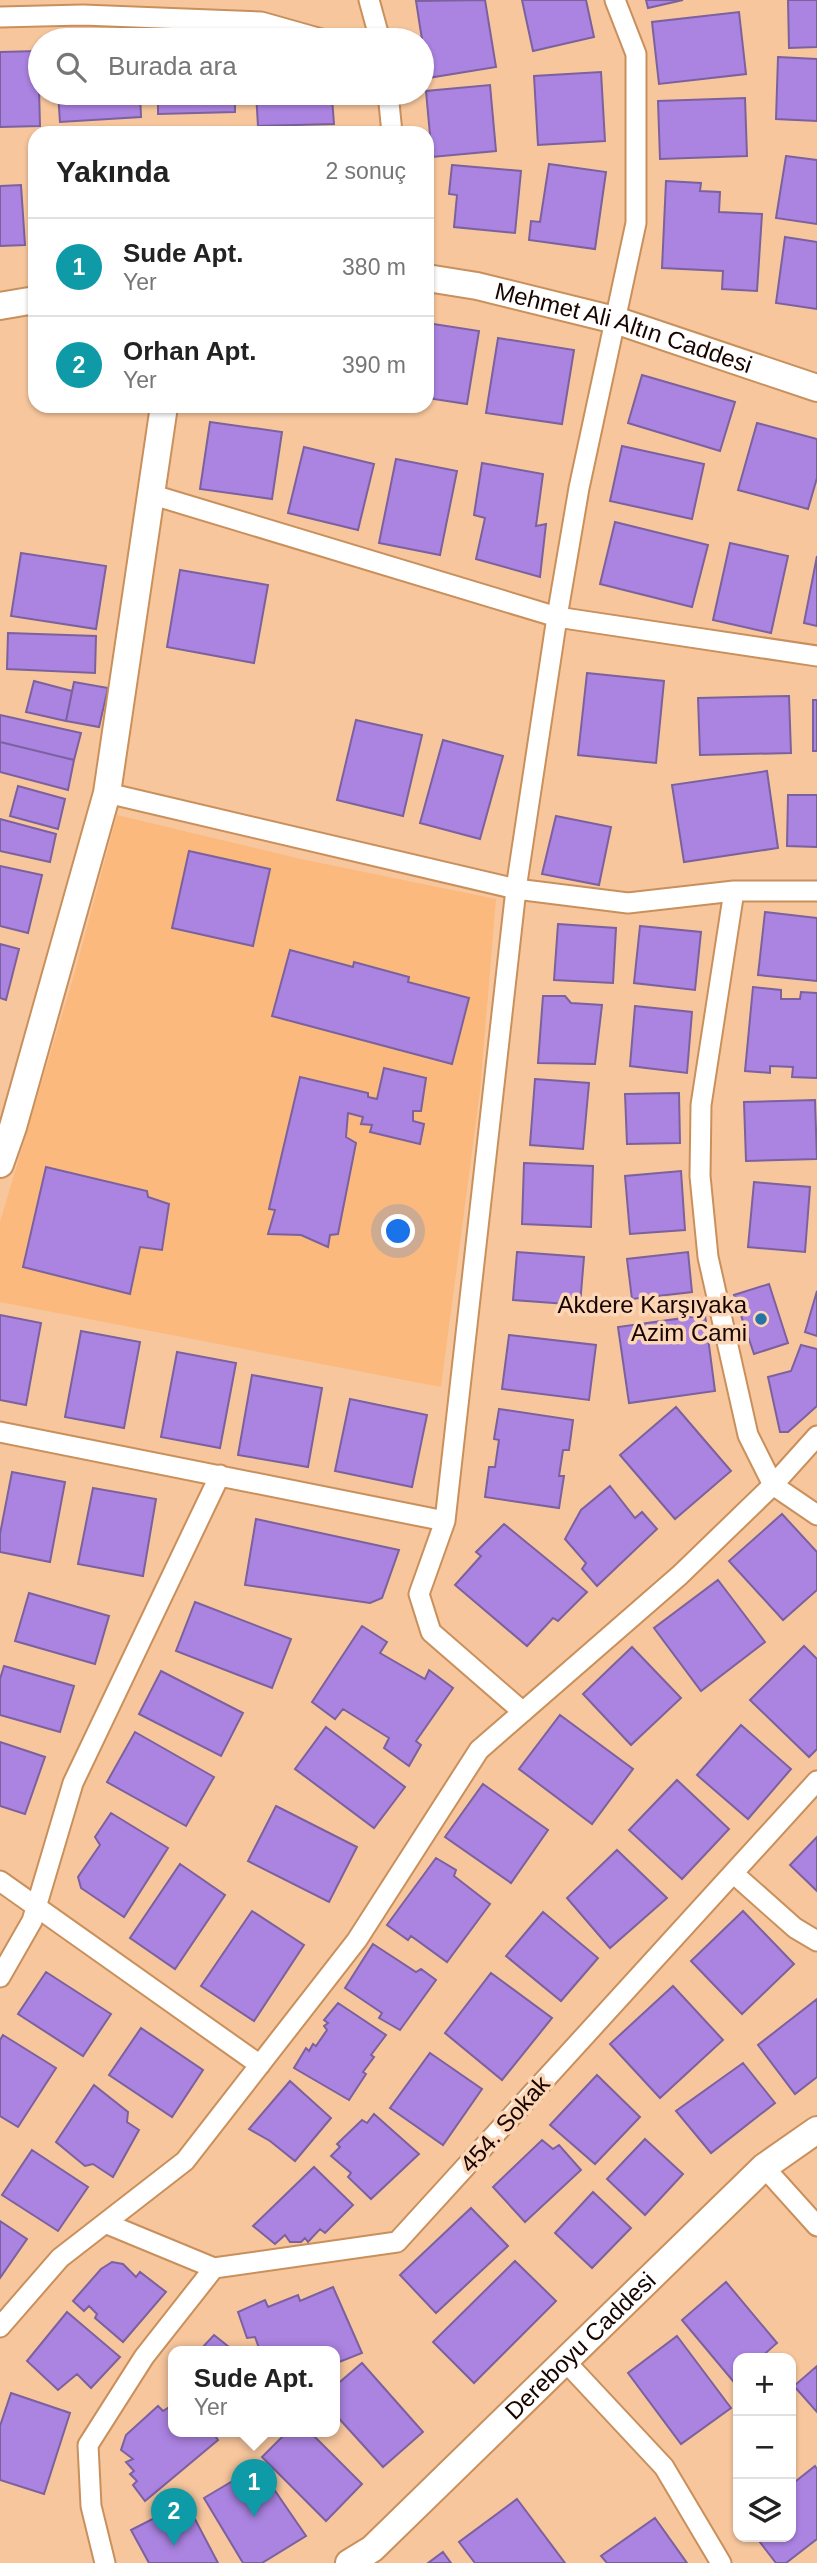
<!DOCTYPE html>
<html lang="tr">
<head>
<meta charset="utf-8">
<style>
  body { margin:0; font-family:Helvetica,sans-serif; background:#f6f6f6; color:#222 }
  .controls { position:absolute; right:21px; bottom:21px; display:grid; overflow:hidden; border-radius:14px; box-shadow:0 2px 5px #0004 }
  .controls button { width:63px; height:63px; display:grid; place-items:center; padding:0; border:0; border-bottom:2px solid #e0e0e0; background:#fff; color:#222; font:35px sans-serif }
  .you { position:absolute; left:399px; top:1232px; width:24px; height:24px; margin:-18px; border:5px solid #fff; border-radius:50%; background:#1a73e8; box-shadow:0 0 0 10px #1a73e833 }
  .badge { display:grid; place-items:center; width:46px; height:46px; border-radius:50%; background:#0f766e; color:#fff; font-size:23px; font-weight:700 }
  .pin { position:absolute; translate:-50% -58px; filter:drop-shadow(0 2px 4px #0008) }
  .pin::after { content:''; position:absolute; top:37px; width:24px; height:21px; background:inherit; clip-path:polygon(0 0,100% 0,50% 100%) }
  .popup { position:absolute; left:168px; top:2346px; width:172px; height:91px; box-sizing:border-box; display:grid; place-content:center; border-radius:14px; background:#fff; filter:drop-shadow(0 2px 5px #0005); font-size:23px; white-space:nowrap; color:#767676 }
  .popup b { font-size:26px; color:#222 }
  .popup::after { content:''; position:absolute; left:50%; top:100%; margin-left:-14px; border:14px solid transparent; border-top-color:#fff }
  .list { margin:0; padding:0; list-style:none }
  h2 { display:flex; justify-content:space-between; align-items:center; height:91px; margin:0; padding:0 28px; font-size:30px }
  h2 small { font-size:23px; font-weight:400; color:#767676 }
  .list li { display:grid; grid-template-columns:46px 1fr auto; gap:21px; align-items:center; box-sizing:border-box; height:98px; padding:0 28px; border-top:2px solid #e0e0e0 }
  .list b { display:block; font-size:26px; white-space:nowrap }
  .list p { margin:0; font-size:23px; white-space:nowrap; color:#767676 }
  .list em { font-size:23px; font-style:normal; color:#767676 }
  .icon { flex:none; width:38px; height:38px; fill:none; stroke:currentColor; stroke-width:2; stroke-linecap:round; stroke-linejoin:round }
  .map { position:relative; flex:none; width:817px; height:2563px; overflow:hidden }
  .search { position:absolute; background:#fff; box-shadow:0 2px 5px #0004; left:28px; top:28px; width:406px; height:77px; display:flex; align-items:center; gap:18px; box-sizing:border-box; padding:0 24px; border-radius:38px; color:#767676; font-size:26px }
  .panel { position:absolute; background:#fff; box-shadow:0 2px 5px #0004; left:28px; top:126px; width:406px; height:287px; border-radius:21px }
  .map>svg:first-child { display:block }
  .built { fill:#fbb97e }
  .building { fill:#ab83e1; stroke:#7b619e; stroke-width:2 }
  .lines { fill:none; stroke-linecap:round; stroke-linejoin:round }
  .street-casing { stroke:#c9905c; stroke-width:23 }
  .secondary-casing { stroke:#c9905c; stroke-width:30 }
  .street { stroke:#fff; stroke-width:19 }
  .secondary { stroke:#fff; stroke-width:26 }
  .poi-dot { fill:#2773a5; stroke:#fbd6b7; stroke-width:2.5 }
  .labels { text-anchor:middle; stroke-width:7; stroke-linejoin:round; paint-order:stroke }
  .street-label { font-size:24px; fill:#190500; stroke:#fbd6b7 }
  .poi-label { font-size:24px; fill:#190500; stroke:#fbd6b7; text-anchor:end }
</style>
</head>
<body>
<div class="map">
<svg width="817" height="2563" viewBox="0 0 817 2563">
  <rect width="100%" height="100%" fill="#f7c69d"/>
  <!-- built -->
  <path class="built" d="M 117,815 L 301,859 L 496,899 L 480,1091 L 441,1387 L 0,1302 L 0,1222 L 76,968 Z"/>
  <!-- building -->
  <path class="building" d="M 485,0 L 496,67 L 428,78 L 416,1 Z
    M 522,0 L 586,0 L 594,37 L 533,51 Z
    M 646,0 L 683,0 L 648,8 Z
    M 788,0 L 817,0 L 817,47 L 789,48 Z
    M 739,12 L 746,74 L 659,84 L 652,22 Z
    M 38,51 L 40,126 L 0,127 L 0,52 Z
    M 778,57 L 817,59 L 817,121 L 776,119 Z
    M 601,72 L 605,141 L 538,145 L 534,76 Z
    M 490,85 L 496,151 L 432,157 L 426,91 Z
    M 58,93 L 140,93 L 141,117 L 60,122 Z
    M 158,93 L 235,93 L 235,112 L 158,114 Z
    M 256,93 L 326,93 L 332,98 L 334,124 L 258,126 Z
    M 745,98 L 747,156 L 660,159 L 658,101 Z
    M 786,156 L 817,160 L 817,224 L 776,218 Z
    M 549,164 L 606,172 L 595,249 L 529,240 L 531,221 L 540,222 Z
    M 452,165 L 521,171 L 515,233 L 454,227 L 457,195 L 449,194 Z
    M 666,181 L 701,183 L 700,191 L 720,192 L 719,212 L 762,214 L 757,291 L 722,289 L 723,271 L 662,268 Z
    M 21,185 L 25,245 L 0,246 L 0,186 Z
    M 785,237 L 817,242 L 817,309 L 776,303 Z
    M 427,323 L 479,331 L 467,404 L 427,398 Z
    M 498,338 L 574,350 L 562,424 L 486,413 Z
    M 642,375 L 735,402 L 720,451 L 628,423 Z
    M 210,422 L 282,432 L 272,499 L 200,489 Z
    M 757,423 L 817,439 L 817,478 L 808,509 L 738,490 Z
    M 622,446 L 704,464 L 692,519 L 610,501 Z
    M 304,447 L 374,464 L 358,530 L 288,513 Z
    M 396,459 L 457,471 L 440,555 L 379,543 Z
    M 482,463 L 543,474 L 536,526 L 546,524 L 540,577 L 476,559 L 485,518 L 474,515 Z
    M 615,522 L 708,545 L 692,607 L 600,584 Z
    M 730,543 L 788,556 L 771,633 L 713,620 Z
    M 21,553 L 106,566 L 96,629 L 11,616 Z
    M 817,556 L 817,626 L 804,623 Z
    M 180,570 L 268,585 L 254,663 L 167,647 Z
    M 8,633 L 96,636 L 95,673 L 7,669 Z
    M 587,673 L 664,681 L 656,763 L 578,755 Z
    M 34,681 L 72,691 L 66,721 L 26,712 Z
    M 74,682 L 108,688 L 99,727 L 66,721 Z
    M 789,696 L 791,753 L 700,755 L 698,698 Z
    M 813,700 L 817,700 L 817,751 L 813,751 Z
    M 0,715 L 81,733 L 74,760 L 0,742 Z
    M 356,720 L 422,735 L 403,816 L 337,800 Z
    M 443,740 L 503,756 L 480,839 L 420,823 Z
    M 0,742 L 74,760 L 68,790 L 0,772 Z
    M 767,771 L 778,848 L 684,862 L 672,785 Z
    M 18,786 L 65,799 L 58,829 L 10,816 Z
    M 788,795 L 817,795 L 817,847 L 787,846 Z
    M 556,816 L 611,827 L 599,885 L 542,874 Z
    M 0,819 L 56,834 L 50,862 L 0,851 Z
    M 189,851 L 270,869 L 253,946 L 172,928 Z
    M 0,866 L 42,875 L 28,933 L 0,926 Z
    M 765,912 L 817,918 L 817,981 L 758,975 Z
    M 558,924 L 616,928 L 613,983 L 554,980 Z
    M 640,926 L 701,932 L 695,990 L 634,983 Z
    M 0,944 L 19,949 L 6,1000 L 0,998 Z
    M 290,950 L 353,967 L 354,962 L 409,977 L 408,982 L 469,998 L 452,1064 L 272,1016 Z
    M 753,987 L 781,990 L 781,999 L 800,999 L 801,992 L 817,993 L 817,1078 L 792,1077 L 793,1067 L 770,1066 L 770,1073 L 745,1071 Z
    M 543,996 L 565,996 L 571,1003 L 602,1005 L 595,1064 L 538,1063 Z
    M 635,1006 L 692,1012 L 687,1073 L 630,1066 Z
    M 384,1068 L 426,1078 L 421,1111 L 413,1111 L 413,1121 L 424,1124 L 420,1144 L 370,1132 L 372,1125 L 361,1124 L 363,1117 L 348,1113 L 346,1137 L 356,1143 L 338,1234 L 330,1235 L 328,1247 L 301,1235 L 268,1234 L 275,1210 L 269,1209 L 300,1077 L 368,1093 L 368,1097 L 377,1099 Z
    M 535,1079 L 589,1083 L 583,1149 L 530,1145 Z
    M 679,1093 L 680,1143 L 627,1144 L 625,1094 Z
    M 815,1100 L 817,1159 L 746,1161 L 744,1102 Z
    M 524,1163 L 593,1166 L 591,1227 L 522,1224 Z
    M 46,1167 L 147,1191 L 148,1197 L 169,1204 L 162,1250 L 140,1247 L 130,1294 L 23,1267 Z
    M 681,1171 L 685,1230 L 630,1234 L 625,1176 Z
    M 754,1182 L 810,1187 L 805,1252 L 748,1247 Z
    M 517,1252 L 584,1257 L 580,1305 L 513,1300 Z
    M 688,1252 L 692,1292 L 632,1299 L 627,1259 Z
    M 769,1284 L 788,1343 L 754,1354 L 734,1295 Z
    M 817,1291 L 817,1336 L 805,1332 Z
    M 0,1315 L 41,1323 L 26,1405 L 0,1400 Z
    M 705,1315 L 715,1391 L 629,1403 L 618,1327 Z
    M 81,1331 L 140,1342 L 124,1428 L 65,1417 Z
    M 509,1335 L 596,1345 L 589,1400 L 502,1389 Z
    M 801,1345 L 817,1349 L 817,1406 L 788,1432 L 780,1432 L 768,1377 L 791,1371 Z
    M 177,1352 L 236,1363 L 220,1448 L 161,1437 Z
    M 252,1375 L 322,1388 L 308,1467 L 238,1455 Z
    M 350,1399 L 427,1415 L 412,1487 L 335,1471 Z
    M 676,1407 L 731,1471 L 675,1519 L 620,1455 Z
    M 499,1409 L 573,1420 L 569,1450 L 563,1450 L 559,1476 L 564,1476 L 559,1508 L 485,1497 L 489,1467 L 495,1467 L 499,1440 L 494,1439 Z
    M 12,1472 L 65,1482 L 50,1562 L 0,1552 L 0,1534 Z
    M 610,1486 L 635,1518 L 642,1512 L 657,1529 L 597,1586 L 582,1569 L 586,1563 L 565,1539 L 581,1510 Z
    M 93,1488 L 156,1499 L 143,1576 L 78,1564 Z
    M 782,1514 L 817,1552 L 817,1590 L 783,1620 L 729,1561 Z
    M 256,1519 L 399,1550 L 382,1598 L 370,1603 L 245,1585 Z
    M 504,1524 L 587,1592 L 558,1621 L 553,1618 L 527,1646 L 455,1585 L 481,1556 L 476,1552 Z
    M 718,1580 L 765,1642 L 701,1691 L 654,1628 Z
    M 29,1593 L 109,1616 L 95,1664 L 15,1641 Z
    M 195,1602 L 291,1639 L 272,1688 L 176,1651 Z
    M 362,1626 L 387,1642 L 380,1653 L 425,1679 L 429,1670 L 453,1688 L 416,1741 L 421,1745 L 409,1766 L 384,1748 L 389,1738 L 343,1709 L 335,1719 L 312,1702 Z
    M 804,1646 L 817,1659 L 817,1749 L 809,1757 L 750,1700 Z
    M 632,1647 L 681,1698 L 631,1745 L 583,1694 Z
    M 4,1666 L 74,1686 L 60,1732 L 0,1715 L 0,1679 Z
    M 161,1671 L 243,1713 L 221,1756 L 139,1714 Z
    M 560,1715 L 633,1769 L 592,1824 L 519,1769 Z
    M 741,1725 L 791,1769 L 748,1819 L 697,1775 Z
    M 326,1727 L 405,1787 L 374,1828 L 295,1769 Z
    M 135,1732 L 214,1777 L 186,1826 L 107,1782 Z
    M 0,1742 L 45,1757 L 25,1814 L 0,1806 Z
    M 677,1780 L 729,1829 L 682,1879 L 629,1830 Z
    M 483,1784 L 548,1830 L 511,1883 L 445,1837 Z
    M 276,1806 L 357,1847 L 329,1902 L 248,1861 Z
    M 111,1813 L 168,1848 L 124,1917 L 81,1888 L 78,1877 L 100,1845 L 95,1837 Z
    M 817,1837 L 817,1891 L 790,1865 Z
    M 617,1850 L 667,1898 L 610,1948 L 567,1898 Z
    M 436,1858 L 456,1870 L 454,1876 L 490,1904 L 447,1962 L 411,1936 L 408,1940 L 387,1925 Z
    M 180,1864 L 225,1895 L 175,1969 L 130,1938 Z
    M 252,1911 L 304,1945 L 254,2021 L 201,1986 Z
    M 743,1911 L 794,1964 L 742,2014 L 691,1961 Z
    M 543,1912 L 598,1958 L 561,2001 L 506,1956 Z
    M 373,1944 L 416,1972 L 421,1969 L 436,1980 L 400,2030 L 379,2018 L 382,2013 L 345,1988 Z
    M 46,1972 L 111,2014 L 83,2056 L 18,2014 Z
    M 491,1973 L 552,2018 L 502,2080 L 445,2033 Z
    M 673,1986 L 723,2040 L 660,2098 L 610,2044 Z
    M 817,1999 L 817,2077 L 795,2094 L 758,2045 Z
    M 338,2003 L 386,2035 L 371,2055 L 374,2057 L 363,2072 L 366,2074 L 349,2100 L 294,2068 L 306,2048 L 309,2051 L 313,2044 L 316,2046 L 327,2030 L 324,2026 L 328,2023 L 324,2020 Z
    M 141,2028 L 203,2070 L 172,2117 L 109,2075 Z
    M 3,2035 L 56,2068 L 18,2127 L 0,2116 L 0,2040 Z
    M 430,2053 L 482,2089 L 443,2145 L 390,2108 Z
    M 743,2063 L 775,2103 L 711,2153 L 676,2111 Z
    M 597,2075 L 640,2117 L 595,2164 L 550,2125 Z
    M 290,2081 L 331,2118 L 295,2161 L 270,2141 L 249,2129 Z
    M 94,2085 L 128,2112 L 127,2122 L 139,2130 L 113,2177 L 93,2164 L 85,2166 L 56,2142 Z
    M 374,2114 L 419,2154 L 371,2199 L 348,2177 L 351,2173 L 331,2156 L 340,2147 L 337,2144 L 362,2120 L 367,2123 Z
    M 645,2139 L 683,2174 L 645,2215 L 607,2179 Z
    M 542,2140 L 553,2149 L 559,2145 L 581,2170 L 525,2222 L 493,2187 Z
    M 32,2150 L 88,2187 L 58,2231 L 2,2195 Z
    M 314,2167 L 353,2205 L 325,2233 L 320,2229 L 308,2242 L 305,2238 L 301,2242 L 290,2242 L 285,2235 L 275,2244 L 253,2226 Z
    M 593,2192 L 631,2228 L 592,2268 L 555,2233 Z
    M 471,2208 L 508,2246 L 436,2313 L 400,2275 Z
    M 0,2221 L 27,2239 L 0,2278 Z
    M 515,2261 L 556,2301 L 474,2383 L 433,2342 Z
    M 112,2262 L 123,2264 L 136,2277 L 140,2272 L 166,2292 L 123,2342 L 95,2318 L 97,2314 L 89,2306 L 84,2311 L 73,2301 L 101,2269 Z
    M 726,2282 L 777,2343 L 760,2358 L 738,2358 L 738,2376 L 733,2381 L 682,2320 Z
    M 333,2287 L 362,2353 L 334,2364 L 334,2351 L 260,2351 L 255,2337 L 247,2338 L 238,2312 L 265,2300 L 268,2307 L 298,2295 L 300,2301 Z
    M 67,2312 L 120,2357 L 91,2388 L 77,2374 L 58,2390 L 27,2361 Z
    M 214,2335 L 234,2351 L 199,2351 Z
    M 677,2336 L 731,2408 L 681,2444 L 628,2373 Z
    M 362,2363 L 423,2432 L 383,2467 L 334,2413 L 334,2387 Z
    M 817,2366 L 817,2412 L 794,2386 Z
    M 11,2393 L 70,2413 L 44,2494 L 0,2480 L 0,2426 Z
    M 174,2404 L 174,2431 L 212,2431 L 218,2440 L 145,2501 L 133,2485 L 137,2481 L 130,2474 L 134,2471 L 126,2462 L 133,2459 L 121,2450 L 126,2435 L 158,2406 L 163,2411 Z
    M 288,2431 L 309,2431 L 362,2484 L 326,2521 L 262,2457 Z
    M 258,2466 L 306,2536 L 262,2563 L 243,2563 L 204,2498 Z
    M 815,2466 L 817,2469 L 817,2539 L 786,2563 L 776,2563 L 756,2537 L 791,2537 L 791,2485 Z
    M 517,2499 L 565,2563 L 475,2563 L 459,2542 Z
    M 186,2502 L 218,2563 L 149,2563 L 131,2530 Z
    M 655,2518 L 687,2563 L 607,2563 L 601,2556 Z
    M 443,2552 L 451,2563 L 428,2563 Z"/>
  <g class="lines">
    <defs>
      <path id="street" d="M 369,0 L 380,40
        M 0,17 L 83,15 L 261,22 L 325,40
        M 388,93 L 392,133
        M 150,494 L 557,617 L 817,656
        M 107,793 L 516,889 L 628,903 L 734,891 L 817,891
        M 734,891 L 701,1105 L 700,1176 L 708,1257 L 748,1435 L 773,1485 L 817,1515
        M 0,1432 L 445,1521 L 516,889 L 557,617 L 579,488 L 636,223 L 636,54 L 615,0
        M 445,1521 L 419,1594 L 431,1632 L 523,1712
        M 733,1873 L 795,1928 L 817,1941
        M 0,1881 L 260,2065
        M 0,1977 L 32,1921 L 73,1783 L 220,1475
        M 764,2167 L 817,2226
        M 105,2223 L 214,2268 L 397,2242 L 817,1781
        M 0,2327 L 60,2258 L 185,2161 L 357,1940 L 479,1750 L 680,1575 L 773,1485 L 817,1436
        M 565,2361 L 664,2467 L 721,2563
        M 105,2563 L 91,2506 L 88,2445 L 144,2357 L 214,2268"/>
      <g id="secondary">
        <path id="s1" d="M 427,278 L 477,286 L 615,320 L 817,388"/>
        <path d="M 0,306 L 35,300"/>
        <path d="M 0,1164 L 13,1127 L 107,793 L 164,406"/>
        <path id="s2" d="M 349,2563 L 372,2549 L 764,2167 L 817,2130"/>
      </g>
    </defs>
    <!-- street casing -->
    <use href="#street" class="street-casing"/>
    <!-- secondary casing -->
    <use href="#secondary" class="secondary-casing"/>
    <!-- street -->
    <use href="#street" class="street"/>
    <!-- secondary -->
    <use href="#secondary" class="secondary"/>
  </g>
  <!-- markers -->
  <circle class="poi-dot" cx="761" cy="1319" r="7"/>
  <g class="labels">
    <!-- street labels -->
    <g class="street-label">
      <text dy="8" stroke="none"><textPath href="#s1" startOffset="203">Mehmet Ali Altın Caddesi</textPath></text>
      <text transform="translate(505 2124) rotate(-48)" y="8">454. Sokak</text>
      <text dy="8" stroke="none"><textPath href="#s2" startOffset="318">Dereboyu Caddesi</textPath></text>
    </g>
    <!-- poi labels -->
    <g class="poi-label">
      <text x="747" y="1313">Akdere Karşıyaka<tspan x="747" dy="28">Azim Cami</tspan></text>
    </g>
  </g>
</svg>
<div class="controls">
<button>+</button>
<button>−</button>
<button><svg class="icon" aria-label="layers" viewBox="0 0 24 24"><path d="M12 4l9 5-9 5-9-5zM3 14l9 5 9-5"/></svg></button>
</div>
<div class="you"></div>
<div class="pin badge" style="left:254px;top:2517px;background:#0f9aa8">1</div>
<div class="popup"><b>Sude Apt.</b>Yer</div>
<div class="pin badge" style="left:174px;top:2546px;background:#0f9aa8">2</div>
<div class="search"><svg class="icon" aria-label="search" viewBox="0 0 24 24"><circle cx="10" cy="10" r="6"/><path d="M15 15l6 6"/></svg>Burada ara</div>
<section class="panel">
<h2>Yakında<small>2 sonuç</small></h2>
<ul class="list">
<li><span class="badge" style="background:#0f9aa8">1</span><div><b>Sude Apt.</b><p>Yer</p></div><em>380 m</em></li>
<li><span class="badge" style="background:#0f9aa8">2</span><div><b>Orhan Apt.</b><p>Yer</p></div><em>390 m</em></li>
</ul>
</section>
</div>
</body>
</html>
